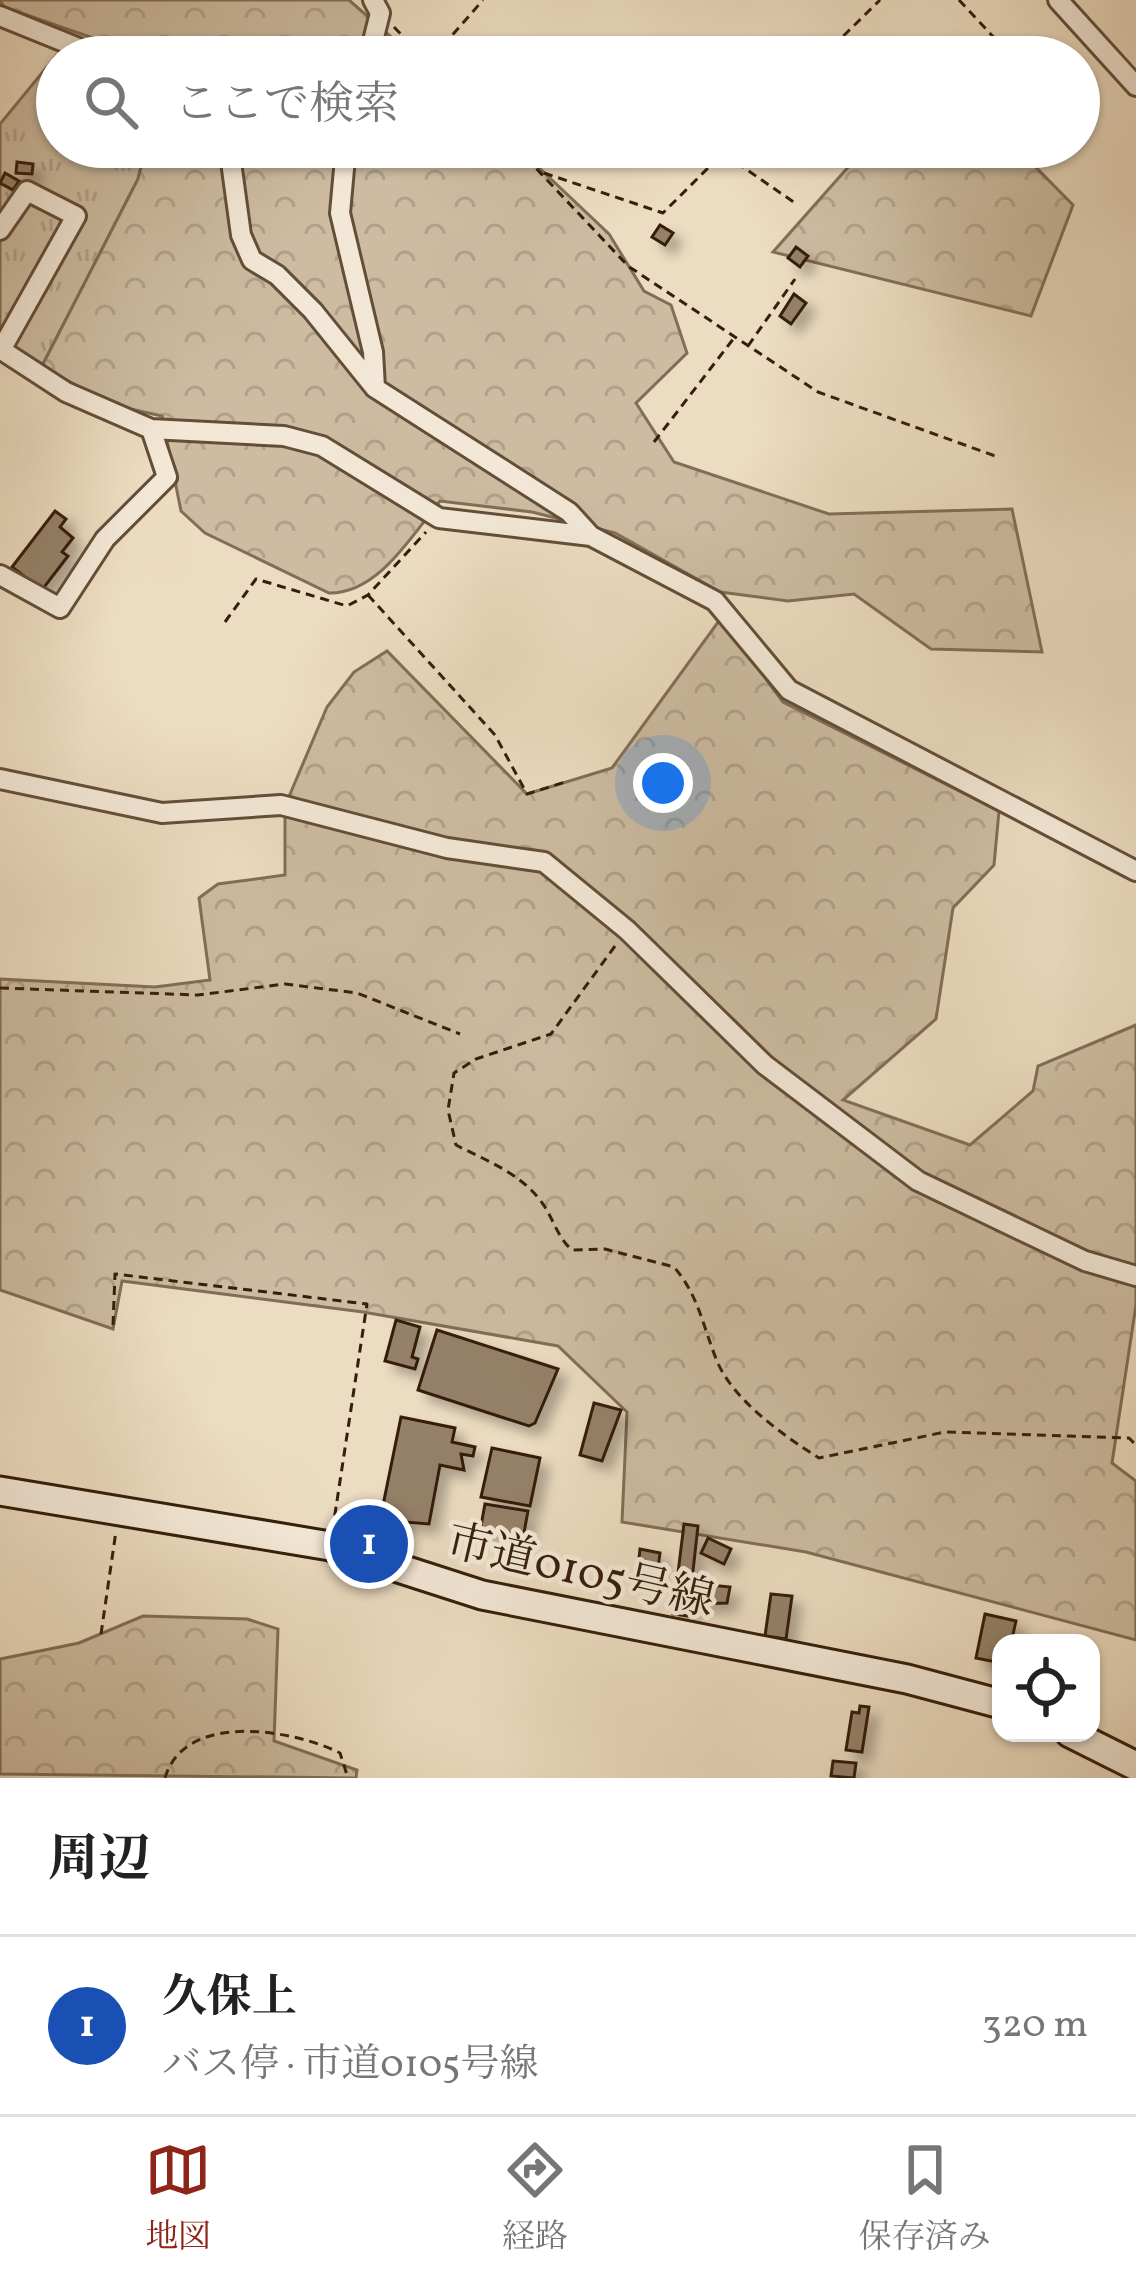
<!DOCTYPE html>
<html lang="ja">
<head>
<meta charset="utf-8">
<style>
  body { margin:0; font-family:Vollkorn,"Noto Serif JP",serif; background:#f2f2f2; color:#222 }
  .controls { position:absolute; right:36px; bottom:36px; display:grid; overflow:hidden; border-radius:24px; box-shadow:0 3px 9px #0004 }
  .controls button { width:108px; height:108px; display:grid; place-items:center; padding:0; border:0; border-bottom:3px solid #e0e0e0; background:#fff; color:#222; font:60px sans-serif }
  .you { position:absolute; left:663px; top:783px; width:42px; height:42px; margin:-30px; border:9px solid #fff; border-radius:50%; background:#1a73e8; box-shadow:0 0 0 18px #1a73e833 }
  .badge { display:grid; place-items:center; width:78px; height:78px; border-radius:50%; background:#8f2418; color:#fff; font-size:39px; font-weight:700 }
  .pin { position:absolute; translate:-50% -50%; border:6px solid #fff; box-shadow:0 3px 12px #0006 }
  .list { margin:0; padding:0; list-style:none }
  h2 { display:flex; justify-content:space-between; align-items:center; height:156px; margin:0; padding:0 48px; font-size:51px }
  h2 small { font-size:39px; font-weight:400; color:#767676 }
  .list li { display:grid; grid-template-columns:78px 1fr auto; gap:36px; align-items:center; box-sizing:border-box; height:180px; padding:0 48px; border-top:3px solid #e0e0e0 }
  .list b { display:block; font-size:45px; white-space:nowrap }
  .list p { margin:0; font-size:39px; white-space:nowrap; color:#767676 }
  .list em { font-size:39px; font-style:normal; color:#767676 }
  .icon { flex:none; width:66px; height:66px; fill:none; stroke:currentColor; stroke-width:2; stroke-linecap:round; stroke-linejoin:round }
  .map { position:relative; flex:none; width:1136px; height:1778px; overflow:hidden }
  .search { position:absolute; background:#fff; box-shadow:0 3px 9px #0004; left:36px; right:36px; top:36px; height:132px; display:flex; align-items:center; gap:30px; box-sizing:border-box; padding:0 42px; border-radius:66px; color:#767676; font-size:45px }
  .sheet { height:336px; background:#fff }
  nav { display:flex; justify-content:space-around; align-items:center; box-sizing:border-box; height:168px; border-top:3px solid #e0e0e0; background:#fff; font-size:33px; color:#767676 }
  nav a { display:grid; justify-items:center; gap:6px }
  nav .on { color:#8f2418 }
  .map>svg:first-child { display:block }
  .grass { fill:url(#grass-tufts); stroke:#826e56; stroke-width:3 }
  .forest { fill:url(#forest-crowns); stroke:#826e56; stroke-width:3 }
  .building { fill:#958169; stroke:#361f0a; stroke-width:3; filter:url(#shadow) }
  .lines { fill:none; stroke-linecap:round; stroke-linejoin:round }
  .street-casing { stroke:#644e38; stroke-width:24 }
  .secondary-casing { stroke:#361f0a; stroke-width:33 }
  .path { stroke:#361f0a; stroke-width:3; stroke-dasharray:9 6; stroke-linecap:butt }
  .street { stroke:#f3e8d7; stroke-width:18 }
  .secondary { stroke:#f3e8d7; stroke-width:27 }
  .labels { text-anchor:middle; stroke-width:9; stroke-linejoin:round; paint-order:stroke }
  .street-label { font-size:45px; fill:#361f0a; stroke:#f3e8d7 }
</style>
</head>
<body>
<div class="map">
<svg width="1136" height="1778" viewBox="0 0 1136 1778">
  <defs>
    <pattern id="grass-tufts" width="24" height="20" patternUnits="userSpaceOnUse" patternTransform="scale(3)"><rect width="24" height="20" fill="#cdbca2"/><path d="M3 7l-1-3M5 7V3M7 7l1-3M15 17l-1-3M17 17v-4M19 17l1-3" fill="none" stroke="#b1a18a"/></pattern>
    <pattern id="forest-crowns" width="20" height="18" patternUnits="userSpaceOnUse" patternTransform="scale(3)"><rect width="20" height="18" fill="#cdbca2"/><path d="M2 6a3 3 0 1 1 6 0M12 15a3 3 0 1 1 6 0" fill="none" stroke="#b1a18a"/></pattern>
    <filter id="shadow"><feDropShadow dx="9" dy="9" stdDeviation="6" flood-color="#0004"/></filter>
  </defs>
  <rect width="100%" height="100%" fill="#ecdcc1"/>
  <filter id="stains"><feTurbulence type="fractalNoise" baseFrequency=".00167" numOctaves="4"/><feColorMatrix values="0 0 0 0 .2 0 0 0 0 .09 0 0 0 0 .02 0 0 0 .5 -.17"/></filter>
  <radialGradient id="worn" r=".72"><stop offset=".6" stop-color="#630" stop-opacity="0"/><stop offset="1" stop-color="#630" stop-opacity=".3"/></radialGradient>
  <!-- grass -->
  <path class="grass" d="M 55,57 L 57,147 L 146,147 L 138,179 L 42,366 L 0,341 L 0,124 Z"/>
  <!-- forest -->
  <path class="forest" d="M 0,0 L 349,0 L 414,57 L 147,57 L 4,7 Z
    M 146,147 L 517,147 L 609,234 L 644,291 L 671,305 L 687,353 L 636,403 L 674,462 L 829,514 L 1012,509 L 1042,652 L 931,649 L 854,594 L 788,601 L 720,592 L 615,533 L 532,512 L 440,501 C 412,535 378,594 329,593 L 205,533 L 181,511 L 162,416 L 108,404 L 42,366 L 138,179 Z
    M 866,147 L 1016,147 L 1073,205 L 1031,316 L 773,252 Z
    M 721,618 L 783,702 L 999,811 L 994,865 L 953,908 L 936,1019 L 843,1100 L 970,1145 L 1033,1091 L 1038,1066 L 1136,1025 L 1136,1305 L 1112,1463 L 1136,1481 L 1136,1640 L 806,1552 L 622,1522 L 627,1412 L 558,1346 L 363,1312 L 122,1281 L 113,1329 L 0,1290 L 0,979 L 155,987 L 210,980 L 199,898 L 218,884 L 285,875 L 285,806 L 327,707 L 354,672 L 387,651 L 527,794 L 612,768 Z
    M 143,1616 L 247,1619 L 278,1629 L 274,1741 L 357,1770 L 356,1778 L 0,1774 L 0,1659 L 79,1643 Z"/>
  <!-- building -->
  <path class="building" d="M 17,162 L 33,164 L 32,174 L 16,173 Z
    M 5,173 L 19,181 L 13,190 L 0,183 Z
    M 660,225 L 673,233 L 665,245 L 652,237 Z
    M 796,247 L 808,256 L 800,267 L 788,258 Z
    M 794,294 L 806,303 L 791,324 L 780,316 Z
    M 55,511 L 66,519 L 60,527 L 73,538 L 62,552 L 68,556 L 42,590 L 12,567 Z
    M 396,1320 L 420,1327 L 412,1357 L 418,1359 L 415,1369 L 385,1361 Z
    M 437,1330 L 558,1369 L 535,1423 L 529,1426 L 418,1390 Z
    M 594,1403 L 621,1410 L 602,1461 L 580,1455 Z
    M 401,1417 L 455,1428 L 452,1442 L 475,1447 L 473,1456 L 461,1454 L 464,1470 L 440,1465 L 429,1524 L 380,1520 Z
    M 492,1448 L 540,1458 L 530,1506 L 481,1497 Z
    M 485,1504 L 528,1511 L 523,1538 L 480,1531 Z
    M 684,1524 L 698,1526 L 688,1616 L 673,1614 Z
    M 708,1538 L 731,1549 L 724,1564 L 701,1553 Z
    M 640,1549 L 660,1553 L 658,1568 L 638,1567 Z
    M 701,1584 L 730,1587 L 727,1603 L 698,1604 Z
    M 771,1594 L 792,1596 L 786,1639 L 765,1636 Z
    M 985,1614 L 1016,1621 L 1011,1643 L 1001,1643 L 1001,1663 L 976,1658 Z
    M 860,1706 L 869,1707 L 862,1752 L 846,1750 L 852,1712 L 859,1713 Z
    M 833,1761 L 856,1763 L 854,1778 L 831,1776 Z"/>
  <g class="lines">
    <defs>
      <path id="street" d="M 1058,0 L 1136,86
        M 0,16 L 101,57
        M 369,57 L 380,13 L 373,0
        M 229,147 L 241,235 L 252,260 L 277,275 L 313,311 L 375,388
        M 346,147 L 340,213 L 373,352 L 375,388 L 569,512 L 591,536 L 715,601 L 789,690 L 1136,871
        M 0,230 L 27,191 L 76,216 L 1,350
        M 0,349 L 66,392 L 151,429 L 284,436 L 322,446 L 439,518 L 591,536
        M 0,575 L 60,608 L 105,539 L 167,477 L 151,429
        M 0,779 L 162,813 L 281,805 L 447,848 L 544,862 L 627,930 L 765,1065 L 918,1181 L 1085,1261 L 1136,1276"/>
      <path id="secondary" d="M 0,1491 L 330,1546 L 482,1595 L 907,1679 L 1001,1704
        M 1070,1733 L 1136,1766"/>
    </defs>
    <!-- street casing -->
    <use href="#street" class="street-casing"/>
    <!-- secondary casing -->
    <use href="#secondary" class="secondary-casing"/>
    <!-- path -->
    <path class="path" d="M 959,0 L 1012,57
      M 394,27 L 423,57
      M 433,57 L 483,0
      M 822,57 L 880,0
      M 516,147 L 628,266 L 818,392 L 998,457
      M 724,154 L 798,205
      M 544,173 L 663,213 L 729,147
      M 748,346 L 795,279
      M 654,442 L 734,338
      M 368,595 L 495,735 L 527,794 L 565,782
      M 225,622 L 256,579 L 347,606 L 368,595 L 426,532
      M 615,946 L 551,1034 L 476,1059 L 454,1073 L 448,1110 L 456,1145 C 487,1161 518,1172 540,1200 C 553,1216 556,1236 572,1250 L 605,1249 L 674,1267 C 699,1296 703,1327 717,1361 C 733,1400 784,1436 819,1458 L 945,1432 L 1129,1438 L 1136,1445
      M 0,988 L 198,995 L 285,984 L 357,993 L 460,1034
      M 113,1325 L 115,1274 L 367,1304 L 333,1527
      M 101,1634 L 116,1531
      M 165,1778 C 185,1710 294,1730 340,1753 L 348,1778"/>
    <!-- street -->
    <use href="#street" class="street"/>
    <!-- secondary -->
    <use href="#secondary" class="secondary"/>
  </g>
  <g class="labels">
    <!-- street labels -->
    <g class="street-label">
      <text transform="translate(581 1569) rotate(13)" y="16">市道0105号線</text>
    </g>
  </g>
  <rect width="100%" height="100%" filter="url(#stains)"/>
  <rect width="100%" height="100%" fill="url(#worn)"/>
</svg>
<div class="controls">
<button><svg class="icon" aria-label="locate" viewBox="0 0 24 24"><circle cx="12" cy="12" r="6"/><path d="M12 2v4M12 18v4M2 12h4M18 12h4"/></svg></button>
</div>
<div class="you"></div>
<div class="pin badge" style="left:369px;top:1544px;background:#1a4fb4">1</div>
<div class="search"><svg class="icon" aria-label="search" viewBox="0 0 24 24"><circle cx="10" cy="10" r="6"/><path d="M15 15l6 6"/></svg>ここで検索</div>
</div>
<section class="sheet">
<h2>周辺<small></small></h2>
<ul class="list">
<li><span class="badge" style="background:#1a4fb4">1</span><div><b>久保上</b><p>バス停 · 市道0105号線</p></div><em>320 m</em></li>
</ul>
</section>
<nav>
<a class="on"><svg class="icon" aria-label="map" viewBox="0 0 24 24"><path d="M3 6l6-2 6 2 6-2v14l-6 2-6-2-6 2zM9 4v14M15 6v14"/></svg>地図</a>
<a><svg class="icon" aria-label="directions" viewBox="0 0 24 24"><path d="M12 3l9 9-9 9-9-9zM9 14v-3h6M13 9l2 2-2 2"/></svg>経路</a>
<a><svg class="icon" aria-label="saved" viewBox="0 0 24 24"><path d="M7 4h10v16l-5-4-5 4z"/></svg>保存済み</a>
</nav>
</body>
</html>
